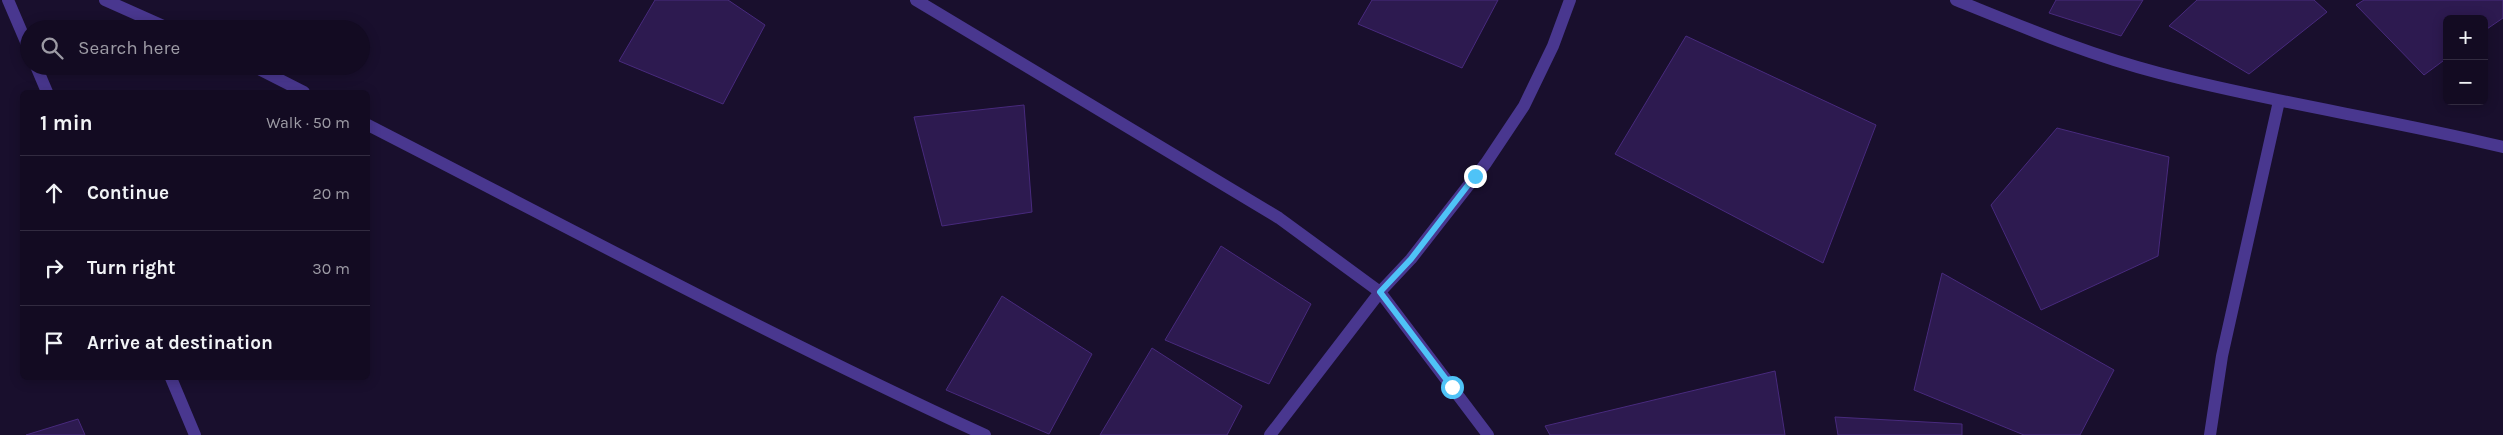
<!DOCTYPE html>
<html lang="en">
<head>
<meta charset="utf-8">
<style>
  body { margin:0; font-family:Karla,sans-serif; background:#1c142a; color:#f1f3f6 }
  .controls { position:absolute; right:15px; top:15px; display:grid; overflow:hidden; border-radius:8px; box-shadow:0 2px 12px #0003 }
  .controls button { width:45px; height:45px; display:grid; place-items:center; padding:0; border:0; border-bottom:1px solid #322b40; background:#130b22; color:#f1f3f6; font:25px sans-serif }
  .stop { position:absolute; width:15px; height:15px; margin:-11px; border:4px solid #4fc3f7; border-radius:50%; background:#fff }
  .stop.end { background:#4fc3f7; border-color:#fff; box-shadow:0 1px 5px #0008 }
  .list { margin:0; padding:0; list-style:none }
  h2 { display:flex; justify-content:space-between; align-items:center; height:65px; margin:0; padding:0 20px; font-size:21px }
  h2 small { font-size:16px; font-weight:400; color:#9d9ba5 }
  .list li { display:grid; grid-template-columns:32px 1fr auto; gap:15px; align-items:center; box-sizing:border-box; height:75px; padding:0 20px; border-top:1px solid #322b40 }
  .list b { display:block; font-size:19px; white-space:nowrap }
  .list em { font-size:16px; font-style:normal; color:#9d9ba5 }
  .icon { flex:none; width:28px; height:28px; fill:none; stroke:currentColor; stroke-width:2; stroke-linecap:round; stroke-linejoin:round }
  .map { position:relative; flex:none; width:2503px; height:435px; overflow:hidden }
  .search { position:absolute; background:#130b22; box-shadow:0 2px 12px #0003; left:20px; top:20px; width:350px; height:55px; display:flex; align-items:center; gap:12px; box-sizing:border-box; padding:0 18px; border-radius:28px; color:#9d9ba5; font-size:19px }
  .panel { position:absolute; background:#130b22; box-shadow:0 2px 12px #0003; left:20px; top:90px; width:350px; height:290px; border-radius:8px }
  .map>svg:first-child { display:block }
  .building { fill:#2d1a50; stroke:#482a7d }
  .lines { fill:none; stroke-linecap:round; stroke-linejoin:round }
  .minor { stroke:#49378f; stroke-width:12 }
  .route { stroke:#4fc3f7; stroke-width:6 }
</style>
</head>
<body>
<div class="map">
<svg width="2503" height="435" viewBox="0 0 2503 435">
  <rect width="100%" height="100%" fill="#190f2d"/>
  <!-- building -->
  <path class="building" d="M 655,0 L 728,0 L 765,25 L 723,104 L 619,61 Z
    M 1372,0 L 1498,0 L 1462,68 L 1358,24 Z
    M 2056,0 L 2143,0 L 2121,36 L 2049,13 Z
    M 2197,0 L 2314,0 L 2327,12 L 2249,74 L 2169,26 Z
    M 2364,0 L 2503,0 L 2503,18 L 2484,31 L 2484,19 L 2447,19 L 2447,58 L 2424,75 L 2356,5 Z
    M 1686,36 L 1876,125 L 1823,263 L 1615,154 Z
    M 1024,105 L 1032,212 L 942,226 L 914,117 Z
    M 2057,128 L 2169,157 L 2158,256 L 2041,310 L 1991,205 Z
    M 1221,246 L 1311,304 L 1269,384 L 1165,340 Z
    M 1942,273 L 2114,370 L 2080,435 L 2024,435 L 1914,390 Z
    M 1002,296 L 1092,354 L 1049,434 L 946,390 Z
    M 1152,348 L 1242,406 L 1227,435 L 1100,435 Z
    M 1775,371 L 1785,435 L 1550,435 L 1545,426 Z
    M 1835,417 L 1962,424 L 1962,435 L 1838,435 Z
    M 78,419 L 85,435 L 26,435 Z"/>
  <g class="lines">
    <!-- minor -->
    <path class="minor" d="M 8,0 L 29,49
      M 105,0 L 170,29
      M 916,0 L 1279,218 L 1380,292 L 1488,435
      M 1956,0 C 2023,27 2089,55 2159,73 C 2273,103 2389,119 2503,147
      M 36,66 L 47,92
      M 253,66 L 304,92
      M 368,125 C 573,230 776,339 985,435
      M 171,378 L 195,435
      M 1270,435 L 1380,292 L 1411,259 L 1486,163 L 1524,106 L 1553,46 L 1570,0
      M 2210,435 L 2222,356 L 2279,101"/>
  </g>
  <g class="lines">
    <!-- route -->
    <path class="route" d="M 1452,387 L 1380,292 L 1411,259 L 1475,176"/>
  </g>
</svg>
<div class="controls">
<button>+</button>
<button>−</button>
</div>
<div class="stop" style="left:1452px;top:387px"></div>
<div class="stop end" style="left:1475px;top:176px"></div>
<div class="search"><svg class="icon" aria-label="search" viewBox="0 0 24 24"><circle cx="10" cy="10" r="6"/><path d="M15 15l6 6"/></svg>Search here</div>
<section class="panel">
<h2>1 min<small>Walk · 50 m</small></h2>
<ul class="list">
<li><svg class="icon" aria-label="ahead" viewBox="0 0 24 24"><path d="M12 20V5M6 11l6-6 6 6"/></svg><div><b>Continue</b></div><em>20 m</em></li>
<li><svg class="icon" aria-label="right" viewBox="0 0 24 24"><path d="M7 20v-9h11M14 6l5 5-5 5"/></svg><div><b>Turn right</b></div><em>30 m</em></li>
<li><svg class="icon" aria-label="arrive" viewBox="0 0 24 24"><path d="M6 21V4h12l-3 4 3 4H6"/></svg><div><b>Arrive at destination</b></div></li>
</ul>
</section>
</div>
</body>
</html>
